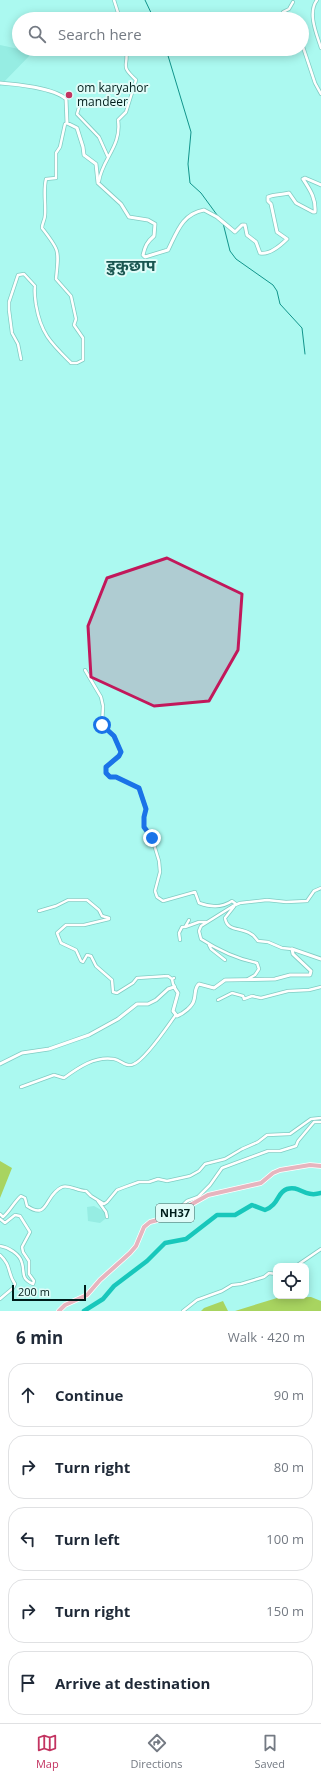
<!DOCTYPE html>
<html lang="en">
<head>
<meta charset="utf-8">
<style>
  body { margin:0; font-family:"Open Sans","Noto Sans Devanagari",sans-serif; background:#f2f2f3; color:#1f2937 }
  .controls { position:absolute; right:12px; bottom:12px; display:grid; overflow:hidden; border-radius:8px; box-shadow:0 2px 10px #0003 }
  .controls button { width:36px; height:36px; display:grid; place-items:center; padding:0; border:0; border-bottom:1px solid #e0e1e3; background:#fff; color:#1f2937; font:20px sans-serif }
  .scale { position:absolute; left:12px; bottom:10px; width:74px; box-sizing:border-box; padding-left:4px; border:2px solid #001d1b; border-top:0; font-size:11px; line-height:14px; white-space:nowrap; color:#001d1b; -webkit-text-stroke:3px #dffcf8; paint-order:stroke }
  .stop { position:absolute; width:12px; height:12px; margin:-9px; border:3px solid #1a73e8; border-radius:50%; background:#fff }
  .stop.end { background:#1a73e8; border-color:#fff; box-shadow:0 1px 4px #0008 }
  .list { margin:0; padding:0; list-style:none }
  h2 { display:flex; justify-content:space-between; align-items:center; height:52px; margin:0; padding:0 16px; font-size:17px }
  h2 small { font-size:13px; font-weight:400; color:#747a83 }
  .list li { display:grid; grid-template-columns:26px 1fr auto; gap:12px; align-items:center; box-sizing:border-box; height:64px; margin:0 8px 8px; padding:0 8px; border:1px solid #e0e1e3; border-radius:16px }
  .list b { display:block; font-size:15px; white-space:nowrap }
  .list em { font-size:13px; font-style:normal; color:#747a83 }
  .icon { flex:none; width:22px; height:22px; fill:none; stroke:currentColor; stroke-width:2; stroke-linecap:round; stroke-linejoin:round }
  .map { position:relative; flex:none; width:321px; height:1311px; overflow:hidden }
  .search { position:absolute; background:#fff; box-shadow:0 2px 10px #0003; left:12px; right:12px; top:12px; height:44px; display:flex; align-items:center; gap:10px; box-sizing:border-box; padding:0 14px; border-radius:22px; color:#747a83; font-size:15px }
  .sheet { height:412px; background:#fff }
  nav { display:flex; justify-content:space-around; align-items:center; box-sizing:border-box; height:56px; border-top:1px solid #e0e1e3; background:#fff; font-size:11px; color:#747a83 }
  nav a { display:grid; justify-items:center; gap:2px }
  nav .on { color:#c33461 }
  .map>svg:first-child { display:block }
  .built { fill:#96ede3 }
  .green { fill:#a8d460 }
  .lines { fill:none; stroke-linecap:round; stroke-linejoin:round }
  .stream { stroke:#11948b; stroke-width:1 }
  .river { stroke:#18c7bb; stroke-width:4.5 }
  .minor-casing { stroke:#80ccc3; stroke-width:4 }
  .tertiary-casing { stroke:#80ccc3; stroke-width:4.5 }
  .primary-casing { stroke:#fff; stroke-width:5.5 }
  .minor { stroke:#fff; stroke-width:2.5 }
  .tertiary { stroke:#fff; stroke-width:3 }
  .primary { stroke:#e6b4be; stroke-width:4 }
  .route { stroke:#1a73e8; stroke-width:5 }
  .marked { fill:#c2185b; fill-opacity:0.2; stroke:#c2185b; stroke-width:3; stroke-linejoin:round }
  .poi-dot { fill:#c33461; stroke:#dffcf8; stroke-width:1.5 }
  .labels { text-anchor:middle; stroke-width:4; stroke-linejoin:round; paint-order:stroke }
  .shield { fill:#dffcf8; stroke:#43605d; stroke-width:1 }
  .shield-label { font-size:11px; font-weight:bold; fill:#001d1b }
  .poi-label { font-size:12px; fill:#001d1b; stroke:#dffcf8; text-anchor:start }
  .district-label { font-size:16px; font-weight:bold; fill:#1a5651; stroke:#dffcf8 }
</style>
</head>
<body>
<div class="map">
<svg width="321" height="1311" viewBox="0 0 321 1311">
  <rect width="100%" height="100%" fill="#abf9f0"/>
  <!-- built -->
  <path class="built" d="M 0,45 L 33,52 L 0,86 Z
    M 94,1206 L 105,1212 L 105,1219 L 100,1223 L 88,1221 L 87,1207 Z"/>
  <!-- green -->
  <path class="green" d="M 0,1161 L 12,1168 L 0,1198 Z
    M 311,1297 L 321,1301 L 321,1311 L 235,1311 L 277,1298 Z
    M 223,1301 L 228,1311 L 201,1311 L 204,1308 Z"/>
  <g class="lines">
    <!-- stream -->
    <path class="stream" d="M 145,0 L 154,19
      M 166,49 L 191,132 L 188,164 L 190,183 L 201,193 L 220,219
      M 223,223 L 230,251 L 236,259 L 273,285 L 277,291 L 280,304 L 302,328 L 305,354"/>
    <!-- river -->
    <path class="river" d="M 84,1311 L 103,1299 L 114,1286 L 147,1261 L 165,1243 L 186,1239 L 217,1215 L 235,1215 L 252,1205 L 265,1210 C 279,1205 277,1192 287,1189 C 300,1185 304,1198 321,1193"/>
    <defs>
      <path id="minor" d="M 114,0 L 120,19
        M 317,0 C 307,13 317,35 321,48
        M 286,19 L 283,15 L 283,12 L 289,9 L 293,2
        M 302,44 L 315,83 L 321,94
        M 81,101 L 77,114 L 99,137 L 108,157
        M 99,181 C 102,159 122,146 118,120 L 126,112 L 136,80 C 119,64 129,68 126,49
        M 21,359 L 18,344 L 12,333 L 9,310 L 9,302 L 18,275 L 24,274 L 35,286 C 34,293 35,298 36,305 C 41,334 51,343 71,363 L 77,363 L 83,360 L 83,338 L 74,325 L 76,319 L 71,296 L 56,279 C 59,250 60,251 42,228 C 42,223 45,220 45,215 C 46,203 43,191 46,179 L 56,178 L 56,153 L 60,147 L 65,124 L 67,123
        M 85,670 L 101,697 L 103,706 L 102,725 L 114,736 L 121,752 L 119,756 L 106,767 L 106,773 L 110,777 L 116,777 L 139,788 L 146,809 L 144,817 L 144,827 L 152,838 L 159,861 L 160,872 L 155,891 L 157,897 L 163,901 L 195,892 L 199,903 C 210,907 222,908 232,901 L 236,904 L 225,918 C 227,932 241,927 251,934 C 254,935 256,939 258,941 L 268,942 L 282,948 L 292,949
        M 39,911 L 56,906 L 68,900 L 87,900 L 99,910 L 102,916 L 109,918 L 109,919 L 84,925 L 66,925 L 57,933 L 61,943 L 76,950 L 81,961 L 83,962 L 87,955 L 91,956 L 96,966 L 112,980 L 113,992 L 117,993 L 133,983 L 137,978 L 168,976 L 172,979
        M 189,920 L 185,927 L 199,922 L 206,922
        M 180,940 L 179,933 L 182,927 L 185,927
        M 209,945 L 211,949 L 225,960
        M 174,978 L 172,979 L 173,984 L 175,987
        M 248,979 L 255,975 L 259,969 L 257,963 C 237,959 218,950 201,939 L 199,931 L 201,926 L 233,906 L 240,903 L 267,900 L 286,902 L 307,901 L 314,891 L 321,888
        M 218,1000 L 232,993 L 243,996 L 244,999 L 252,996 L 261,998 L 288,991 L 309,990 L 321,987
        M 21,1087 L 54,1075 L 64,1078 C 79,1067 95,1056 114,1059 C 121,1060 126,1068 134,1064 C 146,1059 167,1027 175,1016
        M 98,1201 L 106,1212 L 107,1217
        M 178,1210 L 187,1201 L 198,1197 L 210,1185 L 222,1168 L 268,1151 L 280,1151 L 296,1146 L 298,1141 L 314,1122 L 321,1122
        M 0,1214 L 3,1217 C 10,1211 14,1202 21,1196 L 25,1198 L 27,1206 C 49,1221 44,1195 62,1187 C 68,1184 77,1191 86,1191 L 91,1196 L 104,1204 L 107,1202 L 117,1190 L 125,1187 L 139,1182 L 149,1182 L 158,1179 L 167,1181 L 190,1176 L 199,1171 L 205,1164 L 225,1159 L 242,1149 L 258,1142 L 267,1135 L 290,1134 L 311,1119 L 321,1118
        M 0,1219 L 5,1223 L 15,1215 L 20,1216 L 30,1232 L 22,1247 L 23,1252 L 29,1261 L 29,1274 L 34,1281 L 33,1284 C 20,1278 25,1273 22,1263 C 20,1254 8,1247 0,1246
        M 0,1255 C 12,1266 7,1273 15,1284 L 13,1288 L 0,1299
        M 296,1266 L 321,1249
        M 183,1311 L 197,1300 L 222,1291 L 232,1285 L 241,1284 L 264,1277 L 269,1273 L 276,1274"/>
      <path id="tertiary" d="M 0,83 C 16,84 54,88 66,99 L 67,123 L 77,128 L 83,147 L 84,155 L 96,164 L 98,183 L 121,204 L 129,217 L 148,220 L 155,224 L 154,236 C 147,242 145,246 143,255 L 145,257 L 168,250 C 177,232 182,214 204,210 L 217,217 L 235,232 L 242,225 L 245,225 L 247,235 L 256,242 L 260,253 C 270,255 280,246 287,239 L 277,232 L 271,204 L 268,201 L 268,197 C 275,194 282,195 289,193 L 296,203 L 313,212 L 315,212 C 316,198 310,190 303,179 L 305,178 L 321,185
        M 0,1064 L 22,1053 L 49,1049 L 89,1035 L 118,1019 L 137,1004 L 148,1004 L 156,1000 L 168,989 L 174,987 L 178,993 L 173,1011 L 177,1016 C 183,1014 193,1006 194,1000 C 196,994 194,988 199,984 L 214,988 L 225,980 L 275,979 L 290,975 L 310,975 L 311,971 L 293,954 L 292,949 L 321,959"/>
      <path id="primary" d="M 59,1311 L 65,1305 L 87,1295 L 100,1280 L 130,1253 L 136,1246 L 144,1227 L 150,1222 L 169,1217 L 208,1195 L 261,1183 L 273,1173 L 280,1170 L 310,1165 L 321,1166"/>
    </defs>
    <!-- minor casing -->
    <use href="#minor" class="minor-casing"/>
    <!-- tertiary casing -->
    <use href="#tertiary" class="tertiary-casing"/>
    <!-- primary casing -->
    <use href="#primary" class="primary-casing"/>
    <!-- minor -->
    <use href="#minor" class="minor"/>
    <!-- tertiary -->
    <use href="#tertiary" class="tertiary"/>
    <!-- primary -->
    <use href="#primary" class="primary"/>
  </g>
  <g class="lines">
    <!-- route -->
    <path class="route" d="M 102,725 L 114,736 L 121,752 L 119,756 L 106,767 L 106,773 L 110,777 L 116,777 L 139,788 L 146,809 L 144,817 L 144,827 L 152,838"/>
  </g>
  <!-- marked area -->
  <path class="marked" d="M 167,558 L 242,594 L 238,650 L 209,701 L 154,706 L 91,677 L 88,626 L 107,578 Z"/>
  <!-- markers -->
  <circle class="poi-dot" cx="69" cy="95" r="4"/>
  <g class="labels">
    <!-- shield labels -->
    <rect class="shield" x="156" y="1204" width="38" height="18" rx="3"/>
    <g class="shield-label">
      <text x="175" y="1217">NH37</text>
    </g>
    <!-- poi labels -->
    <g class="poi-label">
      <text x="77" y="92">om karyahor<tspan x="77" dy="14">mandeer</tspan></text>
    </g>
    <!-- district labels -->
    <g class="district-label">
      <text x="131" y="271">डुकुछाप</text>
    </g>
  </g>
</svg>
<div class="controls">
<button><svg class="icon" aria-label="locate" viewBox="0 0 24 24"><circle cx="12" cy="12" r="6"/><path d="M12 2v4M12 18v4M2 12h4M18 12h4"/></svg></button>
</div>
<div class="scale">200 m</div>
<div class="stop" style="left:102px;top:725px"></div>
<div class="stop end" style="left:152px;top:838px"></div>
<div class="search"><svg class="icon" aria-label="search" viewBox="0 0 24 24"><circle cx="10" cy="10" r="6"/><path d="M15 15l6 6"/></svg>Search here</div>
</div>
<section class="sheet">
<h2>6 min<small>Walk · 420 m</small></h2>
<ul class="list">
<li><svg class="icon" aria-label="ahead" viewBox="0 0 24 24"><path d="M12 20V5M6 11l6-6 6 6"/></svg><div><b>Continue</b></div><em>90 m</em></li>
<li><svg class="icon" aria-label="right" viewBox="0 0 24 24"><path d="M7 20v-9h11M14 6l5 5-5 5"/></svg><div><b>Turn right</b></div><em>80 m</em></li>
<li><svg class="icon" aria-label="left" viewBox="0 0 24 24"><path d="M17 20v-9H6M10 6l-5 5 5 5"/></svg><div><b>Turn left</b></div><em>100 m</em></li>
<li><svg class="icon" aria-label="right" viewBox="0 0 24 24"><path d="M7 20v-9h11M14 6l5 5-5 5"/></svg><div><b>Turn right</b></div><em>150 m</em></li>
<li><svg class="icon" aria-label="arrive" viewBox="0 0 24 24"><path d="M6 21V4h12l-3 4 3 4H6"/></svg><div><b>Arrive at destination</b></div></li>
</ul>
</section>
<nav>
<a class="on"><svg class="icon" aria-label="map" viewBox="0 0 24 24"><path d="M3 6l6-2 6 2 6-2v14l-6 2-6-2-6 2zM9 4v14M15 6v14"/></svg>Map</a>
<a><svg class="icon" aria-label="directions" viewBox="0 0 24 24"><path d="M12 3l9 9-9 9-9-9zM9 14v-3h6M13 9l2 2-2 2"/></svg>Directions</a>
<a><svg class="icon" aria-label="saved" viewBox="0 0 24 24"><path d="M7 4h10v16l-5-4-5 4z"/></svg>Saved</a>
</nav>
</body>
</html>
